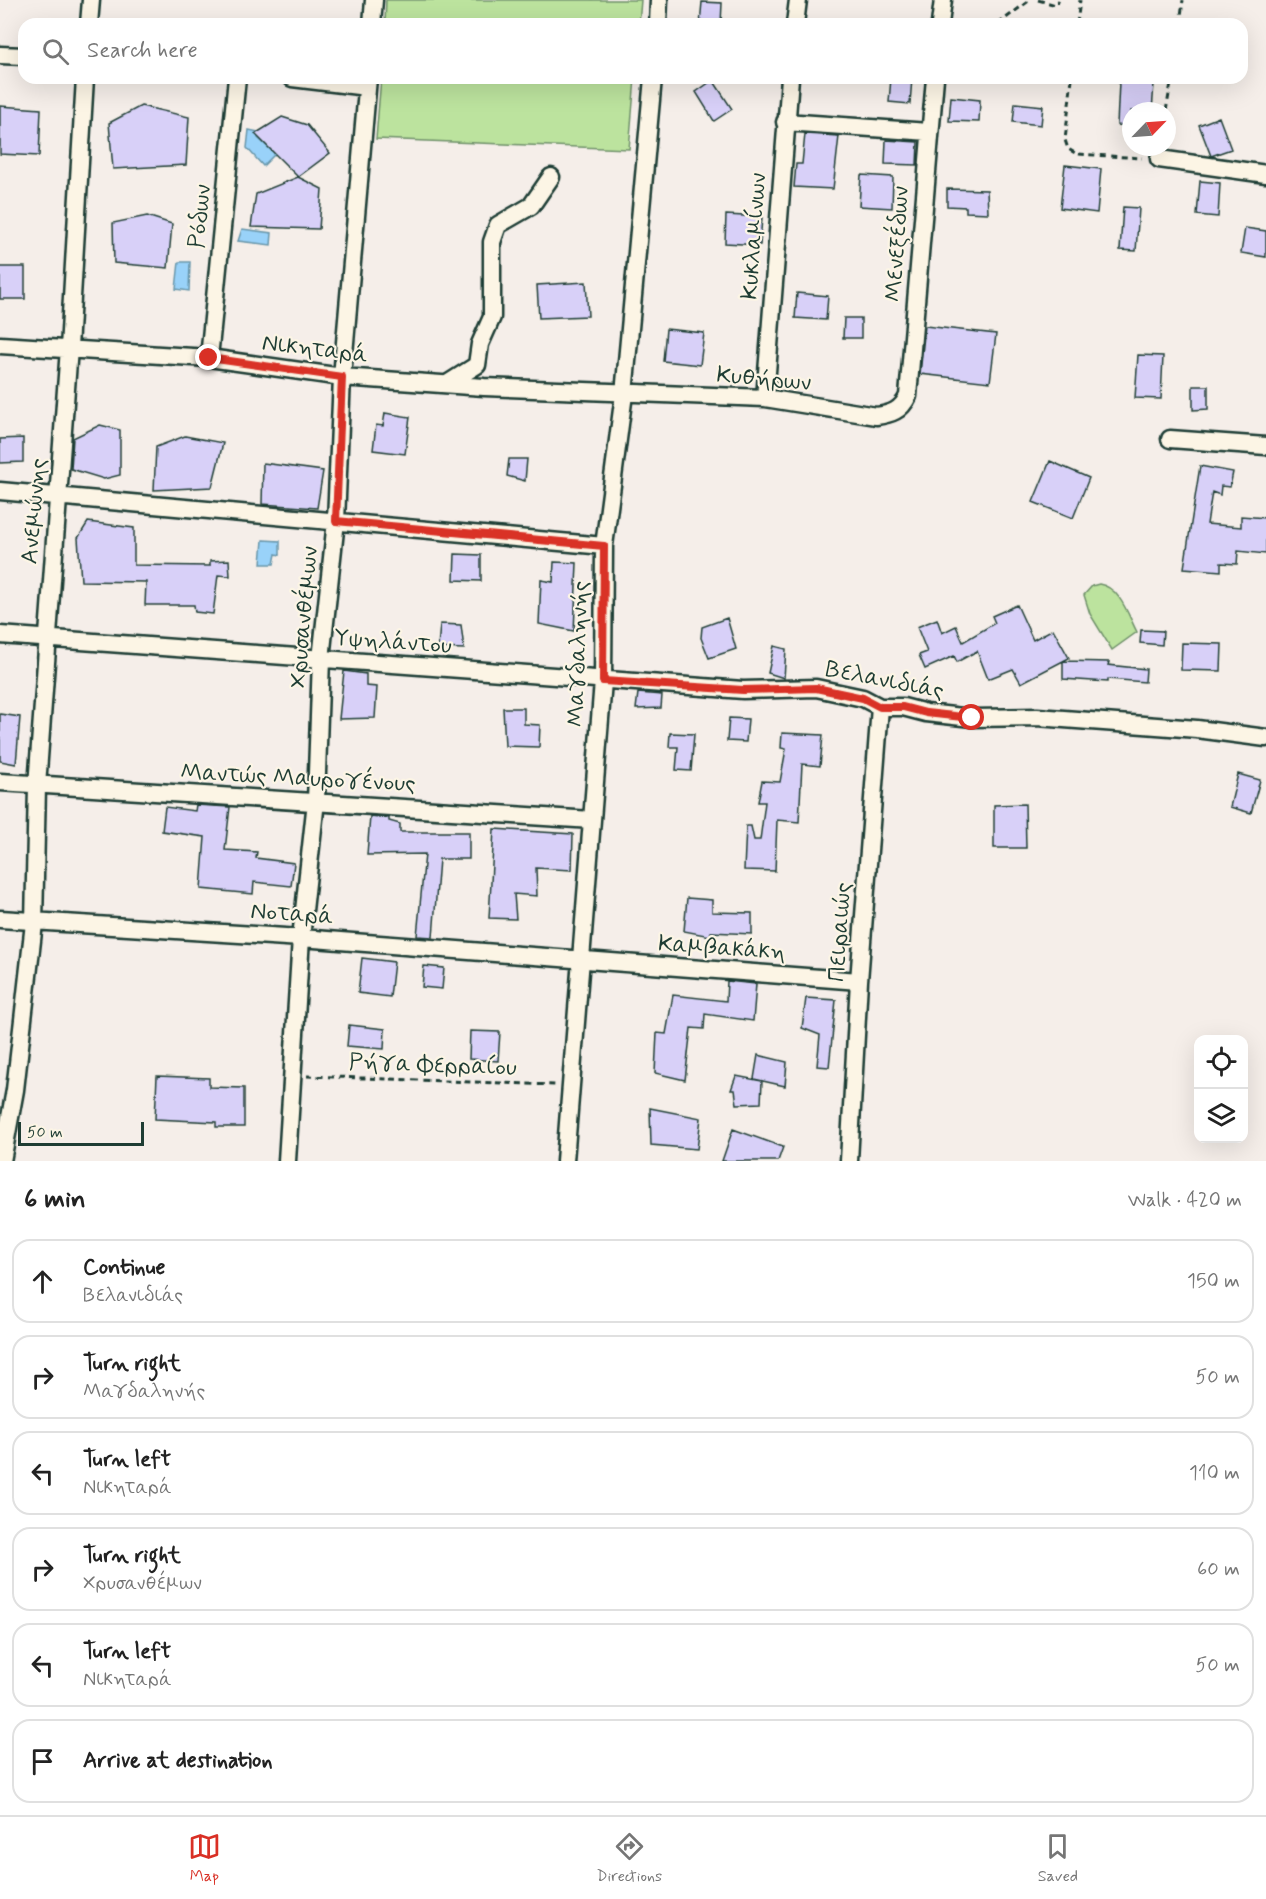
<!DOCTYPE html>
<html lang="en">
<head>
<meta charset="utf-8">
<style>
  body { margin:0; font-family:Mynerve,sans-serif; background:#f2f2f2; color:#222 }
  .controls { position:absolute; right:18px; bottom:18px; display:grid; overflow:hidden; border-radius:12px; box-shadow:0 6px 24px #0002 }
  .controls button { width:54px; height:54px; display:grid; place-items:center; padding:0; border:0; border-bottom:2px solid #e0e0e0; background:#fff; color:#222; font:30px sans-serif }
  .compass { position:absolute; left:1122px; top:102px; width:54px; height:54px; border-radius:50%; background:#fff; box-shadow:0 6px 24px #0002; rotate:65deg }
  .scale { position:absolute; left:18px; bottom:15px; width:126px; box-sizing:border-box; padding-left:6px; border:3px solid #1f3d34; border-top:0; font-size:16px; line-height:21px; white-space:nowrap; color:#1f3d34; -webkit-text-stroke:4px #fcf5e5; paint-order:stroke }
  .stop { position:absolute; width:18px; height:18px; margin:-14px; border:4px solid #d93025; border-radius:50%; background:#fff }
  .stop.end { background:#d93025; border-color:#fff; box-shadow:0 2px 6px #0008 }
  .list { margin:0; padding:0; list-style:none }
  h2 { display:flex; justify-content:space-between; align-items:center; height:78px; margin:0; padding:0 24px; font-size:26px }
  h2 small { font-size:20px; font-weight:400; color:#767676 }
  .list li { display:grid; grid-template-columns:39px 1fr auto; gap:18px; align-items:center; box-sizing:border-box; height:84px; margin:0 12px 12px; padding:0 12px; border:2px solid #e0e0e0; border-radius:18px }
  .list b { display:block; font-size:22px; white-space:nowrap }
  .list p { margin:0; font-size:20px; white-space:nowrap; color:#767676 }
  .list em { font-size:20px; font-style:normal; color:#767676 }
  .icon { flex:none; width:33px; height:33px; fill:none; stroke:currentColor; stroke-width:2; stroke-linecap:round; stroke-linejoin:round }
  .map { position:relative; flex:none; width:1266px; height:1161px; overflow:hidden }
  .search { position:absolute; background:#fff; box-shadow:0 6px 24px #0002; left:18px; right:18px; top:18px; height:66px; display:flex; align-items:center; gap:15px; box-sizing:border-box; padding:0 21px; border-radius:18px; color:#767676; font-size:22px }
  .sheet { height:654px; background:#fff }
  nav { display:flex; justify-content:space-around; align-items:center; box-sizing:border-box; height:84px; border-top:2px solid #e0e0e0; background:#fff; font-size:16px; color:#767676 }
  nav a { display:grid; justify-items:center; gap:3px }
  nav .on { color:#d93025 }
  .map>svg:first-child { display:block }
  .green { fill:#bce39e; stroke:#6e9069; stroke-width:1.5 }
  .water { fill:#99d2f9; stroke:#6896aa; stroke-width:1.5 }
  .building { fill:#d8d0f8; stroke:#1f3d34; stroke-width:1.5 }
  .lines { fill:none; stroke-linecap:round; stroke-linejoin:round }
  .street-casing { stroke:#1f3d34; stroke-width:21 }
  .path { stroke:#1f3d34; stroke-width:3; stroke-dasharray:6 4.5; stroke-linecap:butt }
  .street { stroke:#fcf5e5; stroke-width:16 }
  .route { stroke:#d93025; stroke-width:8 }
  .labels { text-anchor:middle; stroke-width:4.5; stroke-linejoin:round; paint-order:stroke }
  .street-label { font-size:24px; fill:#1f3d34; stroke:#fcf5e5 }
</style>
</head>
<body>
<div class="map">
<svg width="1266" height="1161" viewBox="0 0 1266 1161">
  <rect width="100%" height="100%" fill="#f5eee9"/>
  <filter id="ink" filterUnits="userSpaceOnUse"><feTurbulence type="fractalNoise" baseFrequency=".0167" numOctaves="2"/><feDisplacementMap in="SourceGraphic" scale="12" xChannelSelector="R" yChannelSelector="G"/><feConvolveMatrix kernelMatrix="1 2 1 2 8 2 1 2 1" color-interpolation-filters="sRGB"/></filter>
  <g filter="url(#ink)">
    <!-- green -->
    <path class="green" d="M 386,0 L 641,0 L 639,24 L 385,24 Z
      M 381,78 L 635,78 L 629,149 L 376,139 Z
      M 1099,584 C 1120,587 1128,615 1137,632 L 1112,650 L 1090,614 L 1084,595 L 1092,586 Z"/>
    <!-- water -->
    <path class="water" d="M 249,130 L 259,132 L 258,138 L 275,154 L 263,166 L 247,148 Z
      M 242,229 L 272,233 L 271,245 L 238,241 Z
      M 179,262 L 190,262 L 189,291 L 176,289 Z
      M 263,540 L 280,541 L 280,555 L 276,554 L 274,564 L 261,564 Z"/>
    <!-- building -->
    <path class="building" d="M 702,2 L 722,3 L 721,24 L 700,24 Z
      M 891,78 L 912,78 L 910,104 L 889,102 Z
      M 713,80 L 732,109 L 714,121 L 696,92 Z
      M 1119,82 L 1154,84 L 1152,111 L 1131,111 L 1131,126 L 1117,125 Z
      M 951,97 L 980,100 L 979,122 L 949,121 Z
      M 1015,103 L 1043,106 L 1041,125 L 1013,122 Z
      M 0,106 L 41,109 L 39,156 L 0,154 Z
      M 141,106 L 189,117 L 186,165 L 113,169 L 109,123 Z
      M 282,117 L 307,125 L 330,153 L 298,177 L 255,134 Z
      M 1219,117 L 1231,149 L 1211,156 L 1199,125 Z
      M 805,134 L 839,136 L 833,189 L 794,187 L 796,164 L 802,164 Z
      M 886,140 L 918,142 L 917,165 L 885,164 Z
      M 1065,165 L 1101,169 L 1097,213 L 1060,208 Z
      M 861,175 L 893,177 L 892,208 L 859,206 Z
      M 298,177 L 322,189 L 319,229 L 251,227 L 256,194 Z
      M 1200,181 L 1220,183 L 1218,217 L 1197,215 Z
      M 947,189 L 987,190 L 988,213 L 966,212 L 966,207 L 947,206 Z
      M 1123,207 L 1139,208 L 1136,251 L 1120,250 Z
      M 726,215 L 762,217 L 760,245 L 725,243 Z
      M 147,216 L 172,224 L 168,268 L 114,263 L 113,223 Z
      M 1245,228 L 1266,231 L 1266,257 L 1241,253 Z
      M 0,267 L 25,267 L 25,299 L 0,299 Z
      M 586,282 L 588,316 L 539,318 L 537,285 Z
      M 797,293 L 828,296 L 826,320 L 795,318 Z
      M 844,318 L 861,318 L 861,338 L 843,338 Z
      M 925,326 L 996,334 L 990,382 L 920,374 Z
      M 666,329 L 704,333 L 700,365 L 663,361 Z
      M 1138,355 L 1163,356 L 1161,399 L 1135,398 Z
      M 1193,386 L 1208,386 L 1208,409 L 1193,410 Z
      M 385,413 L 410,417 L 405,454 L 373,450 L 376,425 L 383,426 Z
      M 100,425 L 120,430 L 120,475 L 104,479 L 71,469 L 73,438 Z
      M 185,436 L 223,443 L 212,487 L 154,490 L 156,447 Z
      M 23,438 L 23,462 L 0,463 L 0,439 Z
      M 509,459 L 527,459 L 525,481 L 507,476 Z
      M 1050,461 L 1089,478 L 1073,518 L 1033,502 Z
      M 263,463 L 323,471 L 317,508 L 262,504 Z
      M 1200,466 L 1233,472 L 1230,487 L 1221,486 L 1220,495 L 1212,492 L 1207,524 L 1241,527 L 1241,516 L 1266,518 L 1266,554 L 1238,551 L 1237,564 L 1221,563 L 1221,571 L 1184,568 Z
      M 88,522 L 134,528 L 134,565 L 210,566 L 210,561 L 229,560 L 230,576 L 218,575 L 213,614 L 195,612 L 194,605 L 145,605 L 146,582 L 81,581 L 78,538 Z
      M 455,554 L 481,555 L 481,581 L 454,580 Z
      M 554,562 L 577,563 L 574,631 L 539,624 L 541,580 L 553,582 Z
      M 1017,605 L 1033,640 L 1053,629 L 1069,658 L 1063,661 L 1109,662 L 1108,665 L 1146,669 L 1145,682 L 1108,679 L 1108,682 L 1063,679 L 1063,661 L 1021,683 L 1013,669 L 988,679 L 977,651 L 957,662 L 954,656 L 925,669 L 919,655 L 927,652 L 917,627 L 937,619 L 942,633 L 956,626 L 963,642 L 995,623 L 992,616 Z
      M 727,618 L 736,649 L 709,658 L 701,638 L 702,627 Z
      M 440,624 L 461,625 L 464,649 L 438,648 Z
      M 1141,630 L 1163,631 L 1162,645 L 1140,643 Z
      M 1182,643 L 1222,644 L 1221,671 L 1181,670 Z
      M 774,646 L 786,649 L 784,678 L 768,673 Z
      M 344,671 L 366,674 L 366,686 L 377,687 L 375,718 L 339,719 Z
      M 638,693 L 662,695 L 661,708 L 636,709 Z
      M 503,708 L 524,708 L 524,724 L 540,725 L 539,747 L 505,746 Z
      M 0,714 L 20,717 L 16,764 L 0,761 Z
      M 729,718 L 748,719 L 746,742 L 727,741 Z
      M 670,733 L 694,734 L 691,771 L 676,770 L 678,747 L 669,747 Z
      M 782,733 L 823,735 L 820,766 L 802,764 L 799,822 L 777,820 L 775,871 L 744,870 L 746,826 L 751,826 L 754,840 L 760,840 L 765,802 L 758,802 L 762,781 L 780,782 L 786,749 L 781,748 Z
      M 1238,774 L 1260,780 L 1251,813 L 1230,807 Z
      M 1025,804 L 1026,848 L 994,848 L 994,805 Z
      M 196,805 L 230,807 L 225,850 L 257,852 L 256,858 L 294,863 L 291,886 L 254,882 L 253,894 L 201,889 L 205,837 L 162,831 L 165,807 L 195,811 Z
      M 370,816 L 389,818 L 389,821 L 400,824 L 400,832 L 469,832 L 469,859 L 439,859 L 433,937 L 417,936 L 425,854 L 367,855 Z
      M 494,829 L 573,834 L 572,870 L 536,868 L 537,896 L 514,894 L 516,919 L 489,918 Z
      M 687,898 L 712,900 L 712,912 L 752,913 L 752,934 L 711,932 L 710,936 L 684,931 Z
      M 362,958 L 394,962 L 390,997 L 358,993 Z
      M 424,966 L 444,968 L 442,989 L 422,987 Z
      M 727,981 L 756,984 L 753,1021 L 705,1014 L 704,1029 L 691,1028 L 685,1080 L 655,1073 L 657,1033 L 666,1034 L 673,995 L 726,1001 Z
      M 806,998 L 836,1000 L 829,1067 L 817,1066 L 820,1035 L 802,1028 Z
      M 349,1025 L 385,1029 L 384,1049 L 347,1046 Z
      M 470,1031 L 500,1032 L 498,1061 L 469,1059 Z
      M 758,1055 L 787,1062 L 785,1086 L 754,1079 Z
      M 157,1076 L 209,1078 L 209,1087 L 244,1088 L 244,1127 L 216,1127 L 216,1122 L 155,1119 Z
      M 736,1076 L 762,1081 L 761,1103 L 737,1104 L 735,1090 L 731,1090 Z
      M 650,1108 L 701,1118 L 697,1149 L 651,1145 Z
      M 733,1129 L 783,1147 L 778,1161 L 722,1161 Z"/>
    <g class="lines">
      <defs>
        <path id="street" d="M 89,24 L 91,0
          M 372,24 L 374,0
          M 658,24 L 659,0
          M 795,24 L 798,0
          M 940,24 L 943,0
          M 0,55 L 24,56
          M 292,78 L 367,87
          M 785,122 L 929,132
          M 1159,159 L 1266,174
          M 0,345 L 209,358 L 342,377 L 484,387 L 765,398 L 876,416 C 891,414 901,411 908,396 L 935,78
          M 209,358 L 237,78
          M 447,384 L 477,365 L 480,344 L 492,317 L 492,242 L 498,225 L 531,206 L 551,177
          M 765,398 L 790,78
          M 1170,439 L 1266,446
          M 0,491 L 604,546
          M 0,635 L 743,690 L 816,688 L 863,698 L 880,707 L 903,707 L 926,713 L 972,718 L 1037,717 L 1197,729 L 1266,738
          M 0,782 L 592,820
          M 0,919 L 301,938 L 859,981
          M 2,1161 L 15,1090 L 34,923 L 37,786 L 69,348 L 85,78
          M 287,1161 L 301,938 L 316,801 L 321,659 L 336,521 L 342,377 L 368,78
          M 565,1161 L 603,681 L 604,546 L 624,394 L 653,78
          M 849,1161 L 859,981 L 880,707"/>
      </defs>
      <!-- street casing -->
      <use href="#street" class="street-casing"/>
      <!-- path -->
      <path class="path" d="M 1038,0 L 1056,5 L 1059,0
        M 998,24 L 1030,0
        M 1077,24 L 1080,0
        M 1180,24 L 1183,0
        M 1072,78 L 1065,140 L 1068,149 L 1077,154 L 1142,158
        M 1166,111 L 1172,78
        M 307,1076 L 555,1085"/>
      <!-- street -->
      <use href="#street" class="street"/>
    </g>
  </g>
  <g class="lines" filter="url(#ink)">
    <!-- route -->
    <path class="route" d="M 209,358 L 342,377 L 336,521 L 604,546 L 603,681 L 743,690 L 816,688 L 863,698 L 880,707 L 903,707 L 926,713 L 972,718"/>
  </g>
  <g class="labels">
    <!-- street labels -->
    <g class="street-label">
      <text transform="translate(199 216) rotate(-84)" y="8">Ρόδων</text>
      <text transform="translate(753 236) rotate(-86)" y="8">Κυκλαμίνων</text>
      <text transform="translate(896 244) rotate(-86)" y="8">Μενεξέδων</text>
      <text transform="translate(315 348) rotate(7)" y="8">Νικηταρά</text>
      <text transform="translate(764 378) rotate(5)" y="8">Κυθήρων</text>
      <text transform="translate(33 511) rotate(-85)" y="8">Ανεμώνης</text>
      <text transform="translate(303 617) rotate(-85)" y="8">Χρυσανθέμων</text>
      <text transform="translate(393 641) rotate(4)" y="8">Υψηλάντου</text>
      <text transform="translate(577 654) rotate(-88)" y="8">Μαγδαληνής</text>
      <text transform="translate(885 679) rotate(11)" y="8">Βελανιδιάς</text>
      <text transform="translate(298 777) rotate(3)" y="8">Μαντώς Μαυρογένους</text>
      <text transform="translate(292 913) rotate(4)" y="8">Νοταρά</text>
      <text transform="translate(839 932) rotate(-86)" y="8">Πειραιώς</text>
      <text transform="translate(722 947) rotate(4)" y="8">Καμβακάκη</text>
      <text transform="translate(433 1064) rotate(2)" y="8">Ρήγα Φερραίου</text>
    </g>
  </g>
</svg>
<div class="controls">
<button><svg class="icon" aria-label="locate" viewBox="0 0 24 24"><circle cx="12" cy="12" r="6"/><path d="M12 2v4M12 18v4M2 12h4M18 12h4"/></svg></button>
<button><svg class="icon" aria-label="layers" viewBox="0 0 24 24"><path d="M12 4l9 5-9 5-9-5zM3 14l9 5 9-5"/></svg></button>
</div>
<svg class="compass" viewBox="-18 -18 36 36"><path d="M0-13l5 13h-10z" fill="#e53935"/><path d="M0 13l5-13h-10z" fill="#767676"/></svg>
<div class="scale">50 m</div>
<div class="stop" style="left:972px;top:718px"></div>
<div class="stop end" style="left:209px;top:358px"></div>
<div class="search"><svg class="icon" aria-label="search" viewBox="0 0 24 24"><circle cx="10" cy="10" r="6"/><path d="M15 15l6 6"/></svg>Search here</div>
</div>
<section class="sheet">
<h2>6 min<small>Walk · 420 m</small></h2>
<ul class="list">
<li><svg class="icon" aria-label="ahead" viewBox="0 0 24 24"><path d="M12 20V5M6 11l6-6 6 6"/></svg><div><b>Continue</b><p>Βελανιδιάς</p></div><em>150 m</em></li>
<li><svg class="icon" aria-label="right" viewBox="0 0 24 24"><path d="M7 20v-9h11M14 6l5 5-5 5"/></svg><div><b>Turn right</b><p>Μαγδαληνής</p></div><em>50 m</em></li>
<li><svg class="icon" aria-label="left" viewBox="0 0 24 24"><path d="M17 20v-9H6M10 6l-5 5 5 5"/></svg><div><b>Turn left</b><p>Νικηταρά</p></div><em>110 m</em></li>
<li><svg class="icon" aria-label="right" viewBox="0 0 24 24"><path d="M7 20v-9h11M14 6l5 5-5 5"/></svg><div><b>Turn right</b><p>Χρυσανθέμων</p></div><em>60 m</em></li>
<li><svg class="icon" aria-label="left" viewBox="0 0 24 24"><path d="M17 20v-9H6M10 6l-5 5 5 5"/></svg><div><b>Turn left</b><p>Νικηταρά</p></div><em>50 m</em></li>
<li><svg class="icon" aria-label="arrive" viewBox="0 0 24 24"><path d="M6 21V4h12l-3 4 3 4H6"/></svg><div><b>Arrive at destination</b></div></li>
</ul>
</section>
<nav>
<a class="on"><svg class="icon" aria-label="map" viewBox="0 0 24 24"><path d="M3 6l6-2 6 2 6-2v14l-6 2-6-2-6 2zM9 4v14M15 6v14"/></svg>Map</a>
<a><svg class="icon" aria-label="directions" viewBox="0 0 24 24"><path d="M12 3l9 9-9 9-9-9zM9 14v-3h6M13 9l2 2-2 2"/></svg>Directions</a>
<a><svg class="icon" aria-label="saved" viewBox="0 0 24 24"><path d="M7 4h10v16l-5-4-5 4z"/></svg>Saved</a>
</nav>
</body>
</html>
